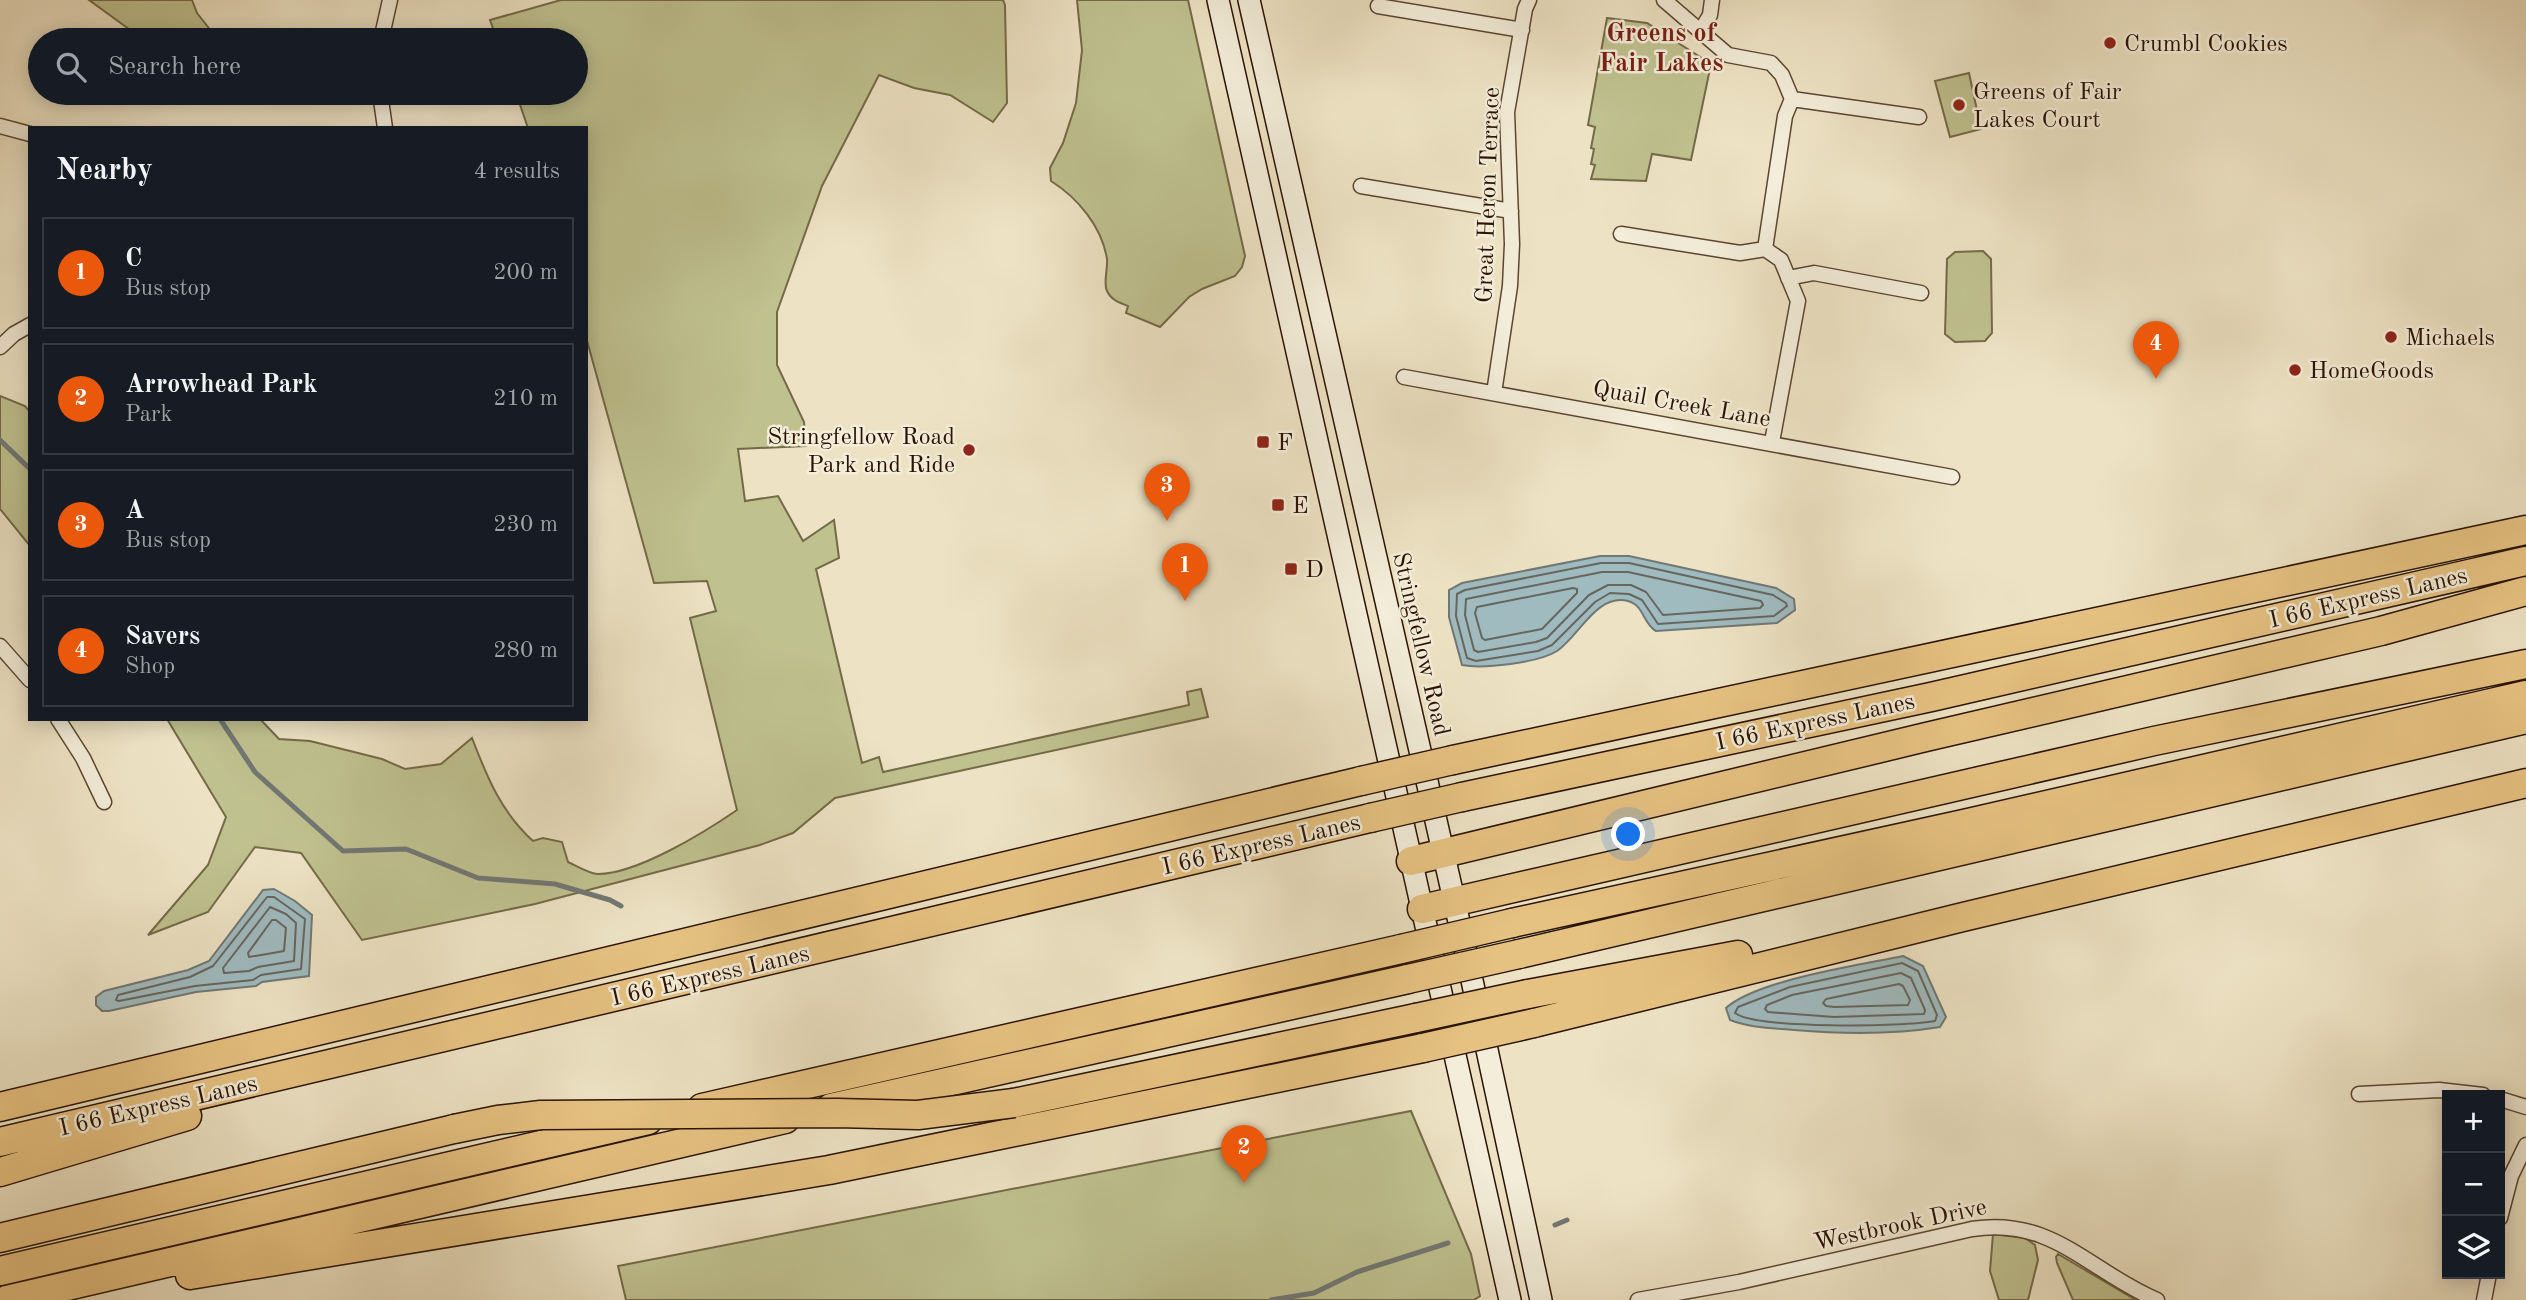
<!DOCTYPE html>
<html lang="en">
<head>
<meta charset="utf-8">
<style>
  body { margin:0; font-family:"Old Standard TT",serif; background:#20242c; color:#f1f3f6 }
  .controls { position:absolute; right:21px; bottom:21px; display:grid; overflow:hidden; border-radius:0px; box-shadow:0 4px 18px #0003 }
  .controls button { width:63px; height:63px; display:grid; place-items:center; padding:0; border:0; border-bottom:2px solid #363941; background:#171b24; color:#f1f3f6; font:35px sans-serif }
  .you { position:absolute; left:1629px; top:835px; width:24px; height:24px; margin:-18px; border:5px solid #fff; border-radius:50%; background:#1a73e8; box-shadow:0 0 0 10px #1a73e833 }
  .badge { display:grid; place-items:center; width:46px; height:46px; border-radius:50%; background:#ea580c; color:#fff; font-size:23px; font-weight:700 }
  .pin { position:absolute; translate:-50% -58px; filter:drop-shadow(0 2px 4px #0008) }
  .pin::after { content:''; position:absolute; top:37px; width:24px; height:21px; background:inherit; clip-path:polygon(0 0,100% 0,50% 100%) }
  .list { margin:0; padding:0; list-style:none }
  h2 { display:flex; justify-content:space-between; align-items:center; height:91px; margin:0; padding:0 28px; font-size:30px }
  h2 small { font-size:23px; font-weight:400; color:#9ea1a6 }
  .list li { display:grid; grid-template-columns:46px 1fr auto; gap:21px; align-items:center; box-sizing:border-box; height:112px; margin:0 14px 14px; padding:0 14px; border:2px solid #363941; border-radius:0px }
  .list b { display:block; font-size:26px; white-space:nowrap }
  .list p { margin:0; font-size:23px; white-space:nowrap; color:#9ea1a6 }
  .list em { font-size:23px; font-style:normal; color:#9ea1a6 }
  .icon { flex:none; width:38px; height:38px; fill:none; stroke:currentColor; stroke-width:2; stroke-linecap:round; stroke-linejoin:round }
  .map { position:relative; flex:none; width:2526px; height:1300px; overflow:hidden }
  .search { position:absolute; background:#171b24; box-shadow:0 4px 18px #0003; left:28px; top:28px; width:560px; height:77px; display:flex; align-items:center; gap:18px; box-sizing:border-box; padding:0 24px; border-radius:38px; color:#9ea1a6; font-size:26px }
  .panel { position:absolute; background:#171b24; box-shadow:0 4px 18px #0003; left:28px; top:126px; width:560px; height:595px; border-radius:0px }
  .map>svg:first-child { display:block }
  .green { fill:#bfc18f; stroke:#746a48; stroke-width:2 }
  .water { fill:#a0bbc0; stroke:#717774; stroke-width:2 }
  .lines { fill:none; stroke-linecap:round; stroke-linejoin:round }
  .shore { stroke:#656660; stroke-width:2 }
  .stream { stroke:#717774; stroke-width:5 }
  .street-casing { stroke:#5b4632; stroke-width:17 }
  .secondary-casing { stroke:#2a1201; stroke-width:24 }
  .highway-casing { stroke:#2a1201; stroke-width:31 }
  .street { stroke:#f3edd9; stroke-width:14 }
  .secondary { stroke:#f3edd9; stroke-width:21 }
  .highway { stroke:#e6c282; stroke-width:28 }
  .highway-bridge-casing { stroke:#2a1201; stroke-width:31; stroke-linecap:butt }
  .highway-bridge { stroke:#e6c282; stroke-width:28 }
  .poi-dot { fill:#8f2418; stroke:#f3edd9; stroke-width:2.5 }
  .labels { text-anchor:middle; stroke-width:5; stroke-linejoin:round; paint-order:stroke }
  .poi-label { font-size:24px; fill:#2a1201; stroke:#f3edd9; text-anchor:start }
  .street-label { font-size:24px; fill:#2a1201; stroke:#f3edd9 }
  .neighbourhood-label { font-size:26px; font-weight:bold; fill:#7a1f14; stroke:#f3edd9 }
</style>
</head>
<body>
<div class="map">
<svg width="2526" height="1300" viewBox="0 0 2526 1300">
  <rect width="100%" height="100%" fill="#ede3c4"/>
  <filter id="stains"><feTurbulence type="fractalNoise" baseFrequency=".00286" numOctaves="4"/><feColorMatrix values="0 0 0 0 .2 0 0 0 0 .09 0 0 0 0 .02 0 0 0 .5 -.17"/></filter>
  <radialGradient id="worn" r=".72"><stop offset=".6" stop-color="#630" stop-opacity="0"/><stop offset="1" stop-color="#630" stop-opacity=".3"/></radialGradient>
  <!-- green -->
  <path class="green" d="M 89,0 L 192,0 L 197,13 L 212,32 L 212,40 L 144,40 Z
    M 561,0 L 1003,0 L 1005,5 L 1007,103 L 993,122 L 950,95 L 914,88 L 879,75 L 822,186 L 777,312 L 777,365 L 804,422 L 806,446 L 738,449 L 745,501 L 778,496 L 803,541 L 834,520 L 839,558 L 816,569 L 862,763 L 879,757 L 883,772 L 1189,705 L 1187,692 L 1201,689 L 1208,717 L 835,798 L 793,833 L 760,845 L 535,904 L 362,940 L 301,853 L 255,847 L 208,912 L 148,935 L 208,865 L 226,817 L 167,719 L 260,719 L 279,739 L 310,741 L 382,759 L 405,769 L 441,764 L 472,738 C 487,777 501,812 533,841 L 543,838 L 562,842 L 568,862 C 577,866 589,874 598,874 C 637,874 705,832 737,810 L 690,618 L 716,611 L 707,581 L 654,583 L 586,337 L 586,128 L 528,128 L 516,93 L 576,93 L 576,40 L 497,40 L 490,20 Z
    M 1077,0 L 1188,0 L 1245,256 L 1242,267 L 1235,276 L 1202,289 L 1189,297 L 1160,327 L 1126,313 L 1128,306 C 1120,303 1111,300 1107,291 C 1103,283 1108,269 1107,259 C 1102,227 1078,198 1051,181 L 1050,168 L 1063,143 L 1076,103 L 1082,50 Z
    M 1607,18 L 1647,23 L 1711,64 L 1691,160 L 1652,154 L 1646,181 L 1591,179 L 1595,165 L 1591,164 L 1594,149 L 1591,148 L 1595,127 L 1588,125 Z
    M 1969,73 L 1981,129 L 1950,137 L 1935,81 Z
    M 1983,251 L 1991,259 L 1992,333 L 1985,341 L 1955,342 L 1945,334 L 1947,259 L 1955,252 Z
    M 0,396 L 25,406 L 30,412 L 30,546 L 0,509 Z
    M 1411,1111 L 1471,1254 L 1480,1296 L 1474,1300 L 626,1300 L 618,1266 Z
    M 1993,1234 L 2025,1238 L 2035,1245 L 2038,1260 L 2028,1300 L 1999,1300 L 1990,1271 Z
    M 2058,1254 L 2136,1300 L 2073,1300 L 2057,1263 L 2056,1257 Z"/>
  <!-- water -->
  <path class="water" d="M 1600,556 L 1629,556 L 1776,588 L 1794,599 L 1795,610 L 1777,623 L 1656,631 C 1643,624 1644,605 1628,601 C 1597,593 1579,636 1557,651 C 1538,663 1483,669 1462,665 L 1449,617 L 1449,590 L 1462,583 Z
    M 274,889 L 295,901 L 312,915 L 309,976 L 262,982 L 256,986 L 196,992 L 109,1011 L 102,1011 L 96,1005 L 96,997 L 104,991 L 188,970 L 209,961 L 263,890 Z
    M 1903,956 L 1923,966 L 1946,1017 L 1940,1027 C 1892,1035 1842,1034 1794,1030 C 1772,1028 1751,1028 1730,1020 L 1726,1008 C 1757,980 1860,965 1903,956 Z"/>
  <g class="lines">
    <!-- shore -->
    <path class="shore" d="M 1601,563 L 1629,563 L 1773,595 L 1786,603 L 1787,606 L 1774,616 L 1658,624 L 1642,600 L 1629,594 L 1610,593 L 1595,602 L 1552,645 L 1538,651 L 1476,661 L 1467,658 L 1456,616 L 1457,594 L 1465,590 Z
      M 1602,572 L 1628,572 L 1761,601 L 1763,605 L 1760,608 L 1663,615 L 1646,592 L 1631,585 L 1608,585 L 1589,595 L 1547,638 L 1536,642 L 1478,652 L 1474,650 L 1465,615 L 1466,599 Z
      M 1573,588 L 1577,589 L 1577,593 L 1542,629 L 1485,640 L 1482,638 L 1475,613 L 1477,607 Z
      M 267,897 L 274,897 L 305,919 L 301,969 L 261,975 L 253,980 L 195,986 L 119,1001 L 116,1000 L 118,995 L 190,977 L 213,966 Z
      M 270,907 L 286,914 L 296,923 L 294,961 L 258,967 L 249,971 L 224,973 L 223,968 Z
      M 272,920 L 276,920 L 286,928 L 284,951 L 249,957 L 248,953 Z
      M 1902,963 L 1918,971 L 1937,1015 L 1935,1021 C 1904,1027 1756,1029 1735,1013 L 1738,1007 L 1790,987 Z
      M 1901,973 L 1911,978 L 1925,1010 L 1924,1014 L 1834,1017 L 1768,1012 L 1765,1009 L 1767,1005 L 1792,995 Z
      M 1899,984 L 1903,986 L 1910,1000 L 1908,1005 L 1834,1007 L 1826,1006 L 1823,1003 L 1826,999 Z"/>
    <!-- stream -->
    <path class="stream" d="M 0,440 L 30,469
      M 220,719 L 255,772 L 343,851 L 406,849 L 478,878 L 555,884 L 610,900 L 621,906
      M 1555,1225 L 1567,1220
      M 1271,1300 L 1314,1293 L 1357,1272 L 1448,1243"/>
    <defs>
      <path id="street" d="M 1664,0 L 1728,55 L 1771,63 L 1782,75 L 1792,99 L 1785,116 L 1765,249 L 1781,260 L 1798,301 L 1772,442
        M 1378,6 L 1522,30
        M 1701,30 L 1710,15 L 1712,0
        M 381,40 L 390,0
        M 380,93 L 385,128
        M 1792,99 L 1919,117
        M 0,126 L 30,134
        M 1361,186 L 1511,211
        M 1621,234 L 1740,253 L 1765,249
        M 1788,278 L 1814,273 L 1921,293
        M 0,347 L 14,334 L 30,325
        M 1404,377 L 1952,477
        M 1494,393 L 1510,286 L 1512,244 L 1507,112 L 1525,9 L 1529,0
        M 0,646 L 30,680
        M 58,719 L 83,758 L 104,802
        M 2359,1094 L 2439,1090 L 2483,1095
        M 2500,1099 L 2526,1107
        M 2500,1218 L 2511,1176 L 2526,1145
        M 1638,1300 L 1739,1282 L 1972,1229 C 2052,1216 2090,1272 2157,1300
        M 2484,1300 L 2489,1274"/>
      <path id="secondary" d="M 1218,0 L 1510,1300
        M 1249,0 L 1465,948 L 1541,1300"/>
      <path id="highway" d="M 1453,760 L 2526,530
        M 1462,797 L 1931,697 L 2526,561
        M 1411,861 L 1926,737 L 2381,631 L 2526,591
        M 1422,909 L 2154,741 L 2526,664
        M 1512,923 L 1964,824 L 2526,695
        M 1519,954 L 2526,719
        M 1528,994 L 1738,955
        M 1534,1023 L 1963,917 L 2526,783
        M 1014,1103 L 1416,1018
        M 0,1107 L 1361,781
        M 702,1108 L 1401,949
        M 831,1108 L 1408,979
        M 0,1142 L 1370,818
        M 0,1172 L 187,1116
        M 0,1238 L 454,1129
        M 0,1271 L 648,1120
        M 190,1275 L 829,1170 L 1423,1048
        M 7,1300 L 785,1119"/>
    </defs>
    <!-- street casing -->
    <use href="#street" class="street-casing"/>
    <!-- secondary casing -->
    <use href="#secondary" class="secondary-casing"/>
    <!-- highway casing -->
    <use href="#highway" class="highway-casing"/>
    <!-- street -->
    <use href="#street" class="street"/>
    <!-- secondary -->
    <use href="#secondary" class="secondary"/>
    <!-- highway -->
    <use href="#highway" class="highway"/>
    <defs>
      <path id="highway-bridge" d="M 1361,781 L 1453,760
        M 1370,818 L 1462,797
        M 1401,949 L 1512,923
        M 1408,979 L 1519,954
        M 1416,1018 L 1528,994
        M 1423,1048 L 1534,1023
        M 454,1129 L 498,1120 L 541,1115 L 837,1113 L 918,1115 L 1014,1103"/>
    </defs>
    <!-- highway-bridge casing -->
    <use href="#highway-bridge" class="highway-bridge-casing"/>
    <!-- highway-bridge -->
    <use href="#highway-bridge" class="highway-bridge"/>
  </g>
  <!-- markers -->
  <g class="poi-dot">
    <circle cx="2110" cy="43" r="7"/>
    <circle cx="1959" cy="105" r="7"/>
    <circle cx="2391" cy="337" r="7"/>
    <circle cx="2295" cy="370" r="7"/>
    <rect x="1256" y="435" width="14" height="14" rx="3.5"/>
    <circle cx="969" cy="450" r="7"/>
    <rect x="1271" y="498" width="14" height="14" rx="3.5"/>
    <rect x="1284" y="562" width="14" height="14" rx="3.5"/>
  </g>
  <g class="labels">
    <!-- poi labels -->
    <g class="poi-label">
      <text x="2124" y="51">Crumbl Cookies</text>
      <text x="1973" y="99">Greens of Fair<tspan x="1973" dy="28">Lakes Court</tspan></text>
      <text x="2405" y="345">Michaels</text>
      <text x="2309" y="378">HomeGoods</text>
      <text x="955" y="444" text-anchor="end">Stringfellow Road<tspan x="955" dy="28">Park and Ride</tspan></text>
      <text x="1277" y="450">F</text>
      <text x="1292" y="513">E</text>
      <text x="1305" y="577">D</text>
    </g>
    <!-- street labels -->
    <g class="street-label">
      <text transform="translate(1487 195) rotate(-88)" y="8">Great Heron Terrace</text>
      <text transform="translate(1682 403) rotate(10)" y="8">Quail Creek Lane</text>
      <text transform="translate(2368 597) rotate(-13)" y="8">I 66 Express Lanes</text>
      <text transform="translate(1422 644) rotate(77)" y="8">Stringfellow Road</text>
      <text transform="translate(1815 721) rotate(-12)" y="8">I 66 Express Lanes</text>
      <text transform="translate(1261 844) rotate(-13)" y="8">I 66 Express Lanes</text>
      <text transform="translate(710 975) rotate(-13)" y="8">I 66 Express Lanes</text>
      <text transform="translate(158 1105) rotate(-13)" y="8">I 66 Express Lanes</text>
      <text transform="translate(1900 1224) rotate(-12)" y="8">Westbrook Drive</text>
    </g>
    <!-- neighbourhood labels -->
    <g class="neighbourhood-label">
      <text x="1661" y="41">Greens of<tspan x="1661" dy="30">Fair Lakes</tspan></text>
    </g>
  </g>
  <rect width="100%" height="100%" filter="url(#stains)"/>
  <rect width="100%" height="100%" fill="url(#worn)"/>
</svg>
<div class="controls">
<button>+</button>
<button>−</button>
<button><svg class="icon" aria-label="layers" viewBox="0 0 24 24"><path d="M12 4l9 5-9 5-9-5zM3 14l9 5 9-5"/></svg></button>
</div>
<div class="you"></div>
<div class="pin badge" style="left:1185px;top:601px">1</div>
<div class="pin badge" style="left:1244px;top:1183px">2</div>
<div class="pin badge" style="left:1167px;top:521px">3</div>
<div class="pin badge" style="left:2156px;top:379px">4</div>
<div class="search"><svg class="icon" aria-label="search" viewBox="0 0 24 24"><circle cx="10" cy="10" r="6"/><path d="M15 15l6 6"/></svg>Search here</div>
<section class="panel">
<h2>Nearby<small>4 results</small></h2>
<ul class="list">
<li><span class="badge">1</span><div><b>C</b><p>Bus stop</p></div><em>200 m</em></li>
<li><span class="badge">2</span><div><b>Arrowhead Park</b><p>Park</p></div><em>210 m</em></li>
<li><span class="badge">3</span><div><b>A</b><p>Bus stop</p></div><em>230 m</em></li>
<li><span class="badge">4</span><div><b>Savers</b><p>Shop</p></div><em>280 m</em></li>
</ul>
</section>
</div>
</body>
</html>
